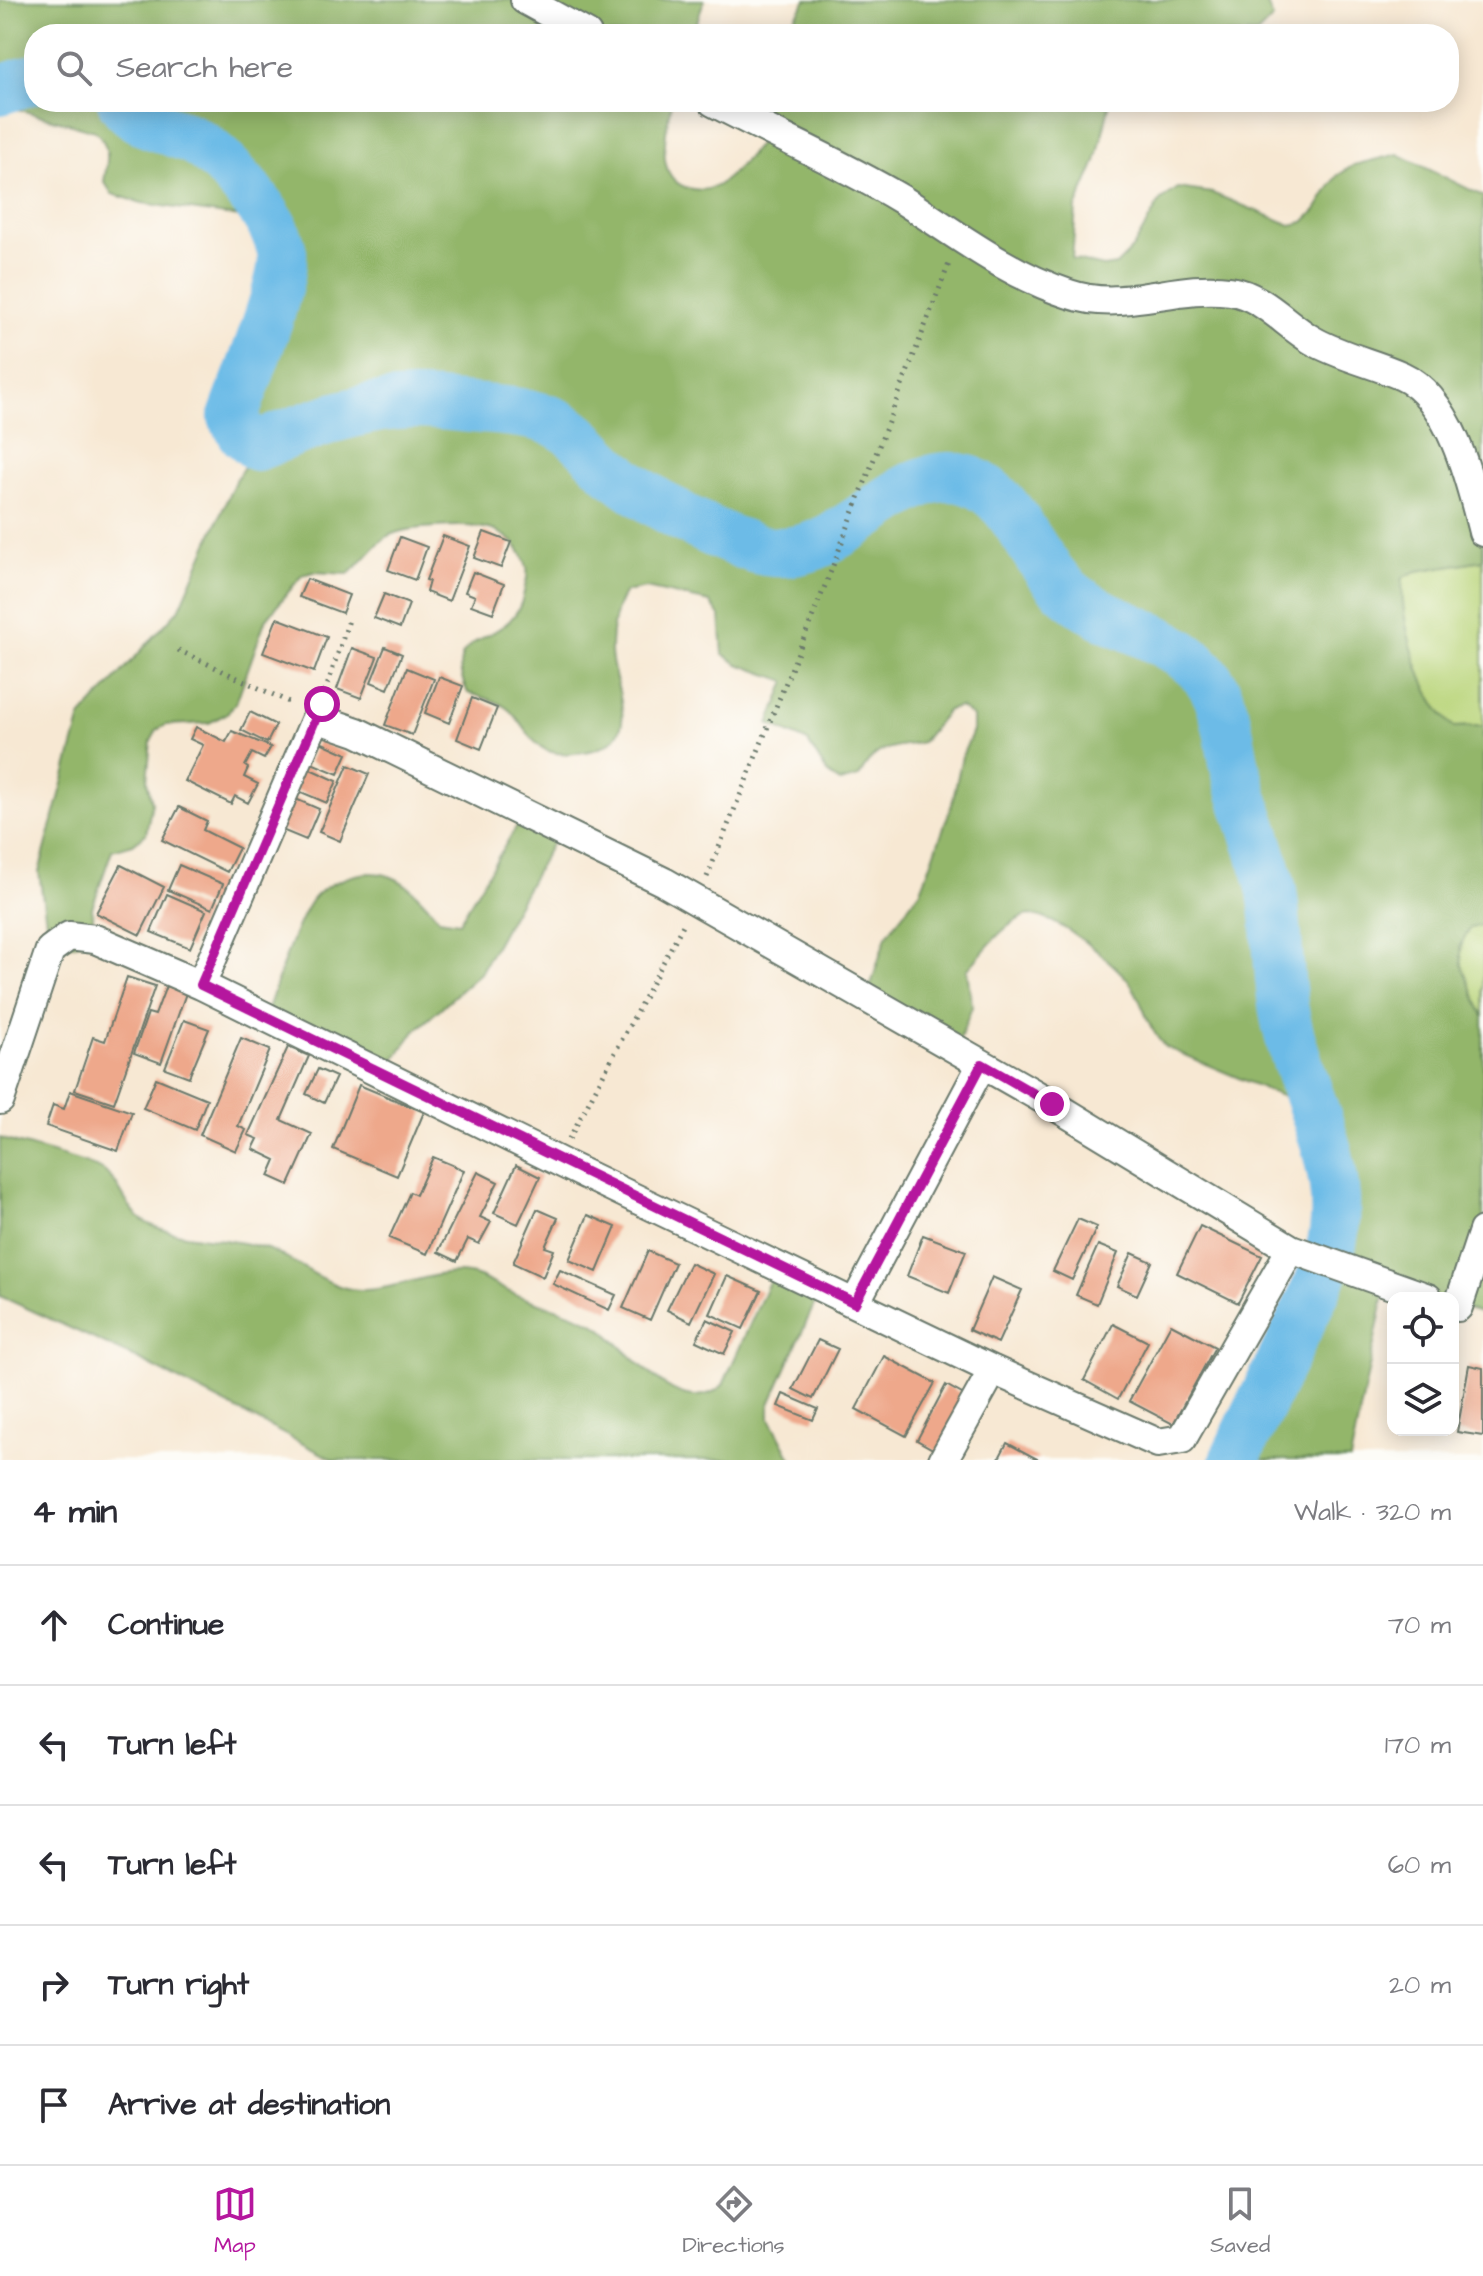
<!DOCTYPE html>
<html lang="en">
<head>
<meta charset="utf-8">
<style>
  body { margin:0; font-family:"Architects Daughter",sans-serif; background:#f2f2f3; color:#2b2b33 }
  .controls { position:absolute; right:24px; bottom:24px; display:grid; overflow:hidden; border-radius:16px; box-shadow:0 4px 20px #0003 }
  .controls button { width:72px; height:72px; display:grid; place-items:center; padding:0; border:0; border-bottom:2px solid #e1e1e2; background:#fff; color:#2b2b33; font:40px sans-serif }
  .stop { position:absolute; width:24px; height:24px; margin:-18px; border:6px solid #b5179e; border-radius:50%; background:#fff }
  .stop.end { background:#b5179e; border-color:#fff; box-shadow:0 2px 8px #0008 }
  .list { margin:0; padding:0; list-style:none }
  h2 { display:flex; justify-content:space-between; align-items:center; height:104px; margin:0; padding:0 32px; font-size:34px }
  h2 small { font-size:26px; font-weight:400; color:#7c7c81 }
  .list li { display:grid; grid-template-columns:52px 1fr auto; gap:24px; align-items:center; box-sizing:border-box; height:120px; padding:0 32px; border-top:2px solid #e1e1e2 }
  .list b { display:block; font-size:30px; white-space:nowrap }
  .list em { font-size:26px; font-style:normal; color:#7c7c81 }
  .icon { flex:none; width:44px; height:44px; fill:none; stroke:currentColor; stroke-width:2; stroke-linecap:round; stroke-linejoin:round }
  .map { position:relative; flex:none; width:1483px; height:1460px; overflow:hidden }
  .search { position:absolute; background:#fff; box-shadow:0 4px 20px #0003; left:24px; right:24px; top:24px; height:88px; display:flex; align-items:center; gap:20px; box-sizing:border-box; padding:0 28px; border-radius:32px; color:#7c7c81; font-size:30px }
  .sheet { height:704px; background:#fff }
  nav { display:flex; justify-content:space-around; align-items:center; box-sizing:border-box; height:112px; border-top:2px solid #e1e1e2; background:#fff; font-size:22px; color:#7c7c81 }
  nav a { display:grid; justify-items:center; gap:4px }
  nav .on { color:#b5179e }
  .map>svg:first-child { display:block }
  .green { fill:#bad57b; stroke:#6c8958; stroke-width:2 }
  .forest { fill:#93b66b; stroke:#597a50; stroke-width:2 }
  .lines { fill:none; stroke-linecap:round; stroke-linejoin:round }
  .river { stroke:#6cbbe7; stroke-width:50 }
  .building { fill:#eea88b }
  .minor-casing { stroke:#6b796c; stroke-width:32 }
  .path { stroke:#6b796c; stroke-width:5; stroke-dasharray:2 6; stroke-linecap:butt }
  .minor { stroke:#fff; stroke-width:28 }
  .route { stroke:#b5179e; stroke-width:10 }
</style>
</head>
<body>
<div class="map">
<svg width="1483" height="1460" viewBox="0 0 1483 1460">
  <rect width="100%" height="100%" fill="#fdfcf7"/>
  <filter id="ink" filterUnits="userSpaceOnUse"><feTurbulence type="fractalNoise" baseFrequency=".0125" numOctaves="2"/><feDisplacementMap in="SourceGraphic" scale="16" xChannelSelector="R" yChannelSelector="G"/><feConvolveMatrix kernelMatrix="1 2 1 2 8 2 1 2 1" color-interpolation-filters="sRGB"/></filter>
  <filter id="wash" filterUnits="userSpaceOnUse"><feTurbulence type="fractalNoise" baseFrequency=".006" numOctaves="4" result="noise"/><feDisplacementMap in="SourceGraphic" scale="32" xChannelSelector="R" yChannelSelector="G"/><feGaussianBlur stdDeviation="1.8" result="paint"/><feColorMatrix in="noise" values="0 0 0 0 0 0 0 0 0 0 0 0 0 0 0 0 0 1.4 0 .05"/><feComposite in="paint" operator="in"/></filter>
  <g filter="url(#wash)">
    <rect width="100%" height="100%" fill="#f7e8d3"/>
    <!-- green -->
    <path class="green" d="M 1483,560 L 1483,726 L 1454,727 C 1422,699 1398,619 1402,577 L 1417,571 Z
      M 1483,925 L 1483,1017 C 1468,995 1449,948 1471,927 Z"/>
    <!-- forest -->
    <path class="forest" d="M 0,0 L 704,0 L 693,34 L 34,34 L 34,102 L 671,102 C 667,131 652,177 688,188 C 699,191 708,191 718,185 C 737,173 754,148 769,132 L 764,102 L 1110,102 L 1096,162 L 1076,208 L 1072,259 L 1103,267 L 1116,265 L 1133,248 L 1160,201 L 1178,188 L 1212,193 L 1291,225 L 1304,222 L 1316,210 L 1337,176 L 1354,165 L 1398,154 L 1483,196 L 1483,560 L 1417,571 L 1403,577 C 1398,619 1422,699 1454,727 L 1483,726 L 1483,925 L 1471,927 L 1460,946 L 1462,965 L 1483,1017 L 1483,1314 L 1453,1305 L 1453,1298 L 1428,1298 L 1386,1286 L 1350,1460 L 1234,1460 C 1260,1405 1337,1271 1336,1217 C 1334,1179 1324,1144 1312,1109 L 1165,1047 C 1144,1023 1145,1004 1130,983 C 1117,964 1049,908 1025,916 C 1002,925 983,953 967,970 L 972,1007 L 956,1049 L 867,998 L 886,936 L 921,890 L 928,872 L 952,804 L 962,756 L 973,731 L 973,717 L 960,707 L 948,710 L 922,742 C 888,749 876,744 859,777 L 840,782 L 828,774 L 808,742 L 769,724 L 786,681 L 738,664 L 723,654 L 720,616 L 710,602 L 646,588 L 625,592 C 614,609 611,631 611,651 C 611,680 641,728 604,746 C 592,752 570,755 556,753 C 530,749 526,723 508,709 C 497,700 481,697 468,693 C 435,625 515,651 524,592 C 525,585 529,575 527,568 C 515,523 473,524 436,527 C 422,528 401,529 388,536 C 376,543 361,565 348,574 L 314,572 L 302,575 L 265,621 L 236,703 L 226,714 L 209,723 L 166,725 L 157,730 L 151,741 L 147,781 L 152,802 L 146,834 L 133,844 L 112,850 L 92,908 L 95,939 L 50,950 L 39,872 L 81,717 L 180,608 L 235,481 L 257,446 L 243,434 L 233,417 C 246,380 284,289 283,255 C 282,242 274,230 267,221 L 142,203 L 112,194 L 104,181 C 108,161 111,145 95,131 L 0,104 Z
      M 806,0 L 1265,0 L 1273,18 L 1257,34 L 785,34 Z
      M 524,814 L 559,830 L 480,973 L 415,1031 L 383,1075 L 265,1017 C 277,985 293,927 311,901 C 319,890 329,885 341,880 C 386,860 412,885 439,919 L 459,922 Z
      M 0,1138 C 20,1145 91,1162 104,1171 C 123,1185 126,1215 151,1225 C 188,1241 226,1236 264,1248 C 291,1257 312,1276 339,1286 C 378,1300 418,1273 458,1273 C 482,1273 497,1288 519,1296 C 543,1305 571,1311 593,1323 C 627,1342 677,1426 723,1385 L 776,1266 L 822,1287 L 770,1404 L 770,1418 L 792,1460 L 334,1460 L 138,1359 L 0,1296 Z"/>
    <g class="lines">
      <!-- river -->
      <path class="river" d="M 0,90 L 34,79
        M 122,102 C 136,125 169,129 191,139 C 211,149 227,167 242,184 C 258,202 277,227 282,252 C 287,280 244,385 233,417 L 243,434 L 257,446 C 308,426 359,405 414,404 C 436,404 459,407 482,409 C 505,411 536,413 557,423 C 581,435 595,457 615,473 C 653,504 704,531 750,547 C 840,579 897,453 971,481 C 1015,498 1030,556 1064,588 C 1104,626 1165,631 1203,672 C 1225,697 1228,731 1234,762 C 1243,806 1263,848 1272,892 C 1279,933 1277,976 1285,1016 C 1298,1084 1340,1151 1335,1221 C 1333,1258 1316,1289 1301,1321 C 1279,1367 1256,1414 1234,1460"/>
    </g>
    <g id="blocks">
      <!-- building -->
      <path class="building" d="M 484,532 L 511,542 L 501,568 L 474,558 Z
        M 443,536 L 470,546 L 449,601 L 426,592 L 429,581 L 426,580 Z
        M 400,537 L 427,547 L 415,580 L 388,570 Z
        M 473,572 L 504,584 L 493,613 L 471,605 L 475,596 L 465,592 Z
        M 307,579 L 349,595 L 342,613 L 299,597 Z
        M 384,594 L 409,604 L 400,628 L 374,618 Z
        M 277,618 L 327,637 L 314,672 L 263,653 Z
        M 385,647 L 402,654 L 388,689 L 371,682 Z
        M 352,648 L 377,657 L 361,698 L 337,689 Z
        M 407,668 L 434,679 L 412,735 L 385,725 Z
        M 439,677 L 463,686 L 449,723 L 425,713 Z
        M 472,698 L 497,708 L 481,749 L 457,739 Z
        M 250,712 L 276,725 L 267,743 L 241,730 Z
        M 196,727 L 226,742 L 232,731 L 271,747 L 264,759 L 252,753 L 245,766 L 248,768 L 244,777 L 258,784 L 248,803 L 235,796 L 231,804 L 185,781 L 203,745 L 190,739 Z
        M 318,741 L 347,754 L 338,774 L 309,762 Z
        M 299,764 L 337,781 L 327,803 L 289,787 Z
        M 348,765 L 369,774 L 340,841 L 319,832 Z
        M 291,797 L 319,809 L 306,840 L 277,828 Z
        M 179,807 L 207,821 L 203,830 L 239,848 L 227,872 L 162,840 Z
        M 121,865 L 164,887 L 140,935 L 96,913 Z
        M 179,865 L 223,884 L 212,909 L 168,890 Z
        M 167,894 L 206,911 L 190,948 L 151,932 Z
        M 127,977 L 155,986 L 114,1103 L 75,1090 L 93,1037 L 105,1041 Z
        M 166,986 L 186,993 L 161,1063 L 134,1053 L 148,1013 L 155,1015 Z
        M 184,1020 L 209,1029 L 189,1077 L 165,1068 Z
        M 241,1038 L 270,1050 L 238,1126 L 246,1130 L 236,1151 L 200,1135 Z
        M 288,1047 L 309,1056 L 281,1120 L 312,1134 L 289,1185 L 269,1176 L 276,1160 L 253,1149 L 258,1139 L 248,1135 Z
        M 318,1069 L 336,1077 L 324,1103 L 306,1094 Z
        M 156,1078 L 207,1099 L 195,1130 L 143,1108 Z
        M 359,1085 L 424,1112 L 397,1176 L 333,1149 Z
        M 70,1091 L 132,1112 L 118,1151 L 46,1126 L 53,1105 L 64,1109 Z
        M 433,1157 L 464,1170 L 427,1254 L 389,1238 L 410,1192 L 416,1195 Z
        M 516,1165 L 540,1177 L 518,1224 L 494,1213 Z
        M 478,1172 L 498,1182 L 480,1217 L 491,1222 L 479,1244 L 468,1239 L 457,1261 L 438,1252 Z
        M 537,1209 L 558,1218 L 545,1247 L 554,1250 L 543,1277 L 513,1263 Z
        M 588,1215 L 616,1227 L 597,1272 L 569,1260 Z
        M 1078,1219 L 1097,1227 L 1072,1280 L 1053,1271 Z
        M 1200,1226 L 1262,1256 L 1238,1303 L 1177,1273 Z
        M 923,1235 L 966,1251 L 949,1293 L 907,1276 Z
        M 1098,1245 L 1118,1253 L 1097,1304 L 1076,1295 Z
        M 648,1251 L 675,1263 L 650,1320 L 623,1308 Z
        M 1132,1253 L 1152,1262 L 1137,1295 L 1117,1286 Z
        M 690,1263 L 714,1274 L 691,1322 L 667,1310 Z
        M 560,1270 L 616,1295 L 609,1310 L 553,1284 Z
        M 727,1276 L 761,1291 L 743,1329 L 710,1314 Z
        M 992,1277 L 1022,1290 L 998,1343 L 969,1330 Z
        M 707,1319 L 735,1332 L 724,1354 L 696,1341 Z
        M 1113,1324 L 1148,1342 L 1118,1399 L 1084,1380 Z
        M 1171,1324 L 1215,1347 L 1173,1424 L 1129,1401 Z
        M 818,1340 L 838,1349 L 813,1399 L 793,1389 Z
        M 884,1356 L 935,1383 L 906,1436 L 856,1409 Z
        M 1469,1365 L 1483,1368 L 1483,1436 L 1457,1432 Z
        M 946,1385 L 969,1398 L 940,1453 L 917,1440 Z
        M 783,1394 L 818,1409 L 813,1420 L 778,1406 Z
        M 1007,1443 L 1039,1460 L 998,1460 Z"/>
    </g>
  </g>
  <g filter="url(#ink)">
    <use href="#blocks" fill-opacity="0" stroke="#6b796c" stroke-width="2"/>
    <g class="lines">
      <defs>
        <path id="minor" d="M 525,0 L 587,34
          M 713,102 C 775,135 841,163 901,199 C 955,233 1007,274 1069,294 C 1124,313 1175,283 1230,291 C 1262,295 1286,325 1312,340 C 1339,356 1373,363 1402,376 C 1451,398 1471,484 1483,532
          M 201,985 L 316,718 L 357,732 L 664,882 L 1052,1104 L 1291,1249 L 1428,1298
          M 0,1100 L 50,950 L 69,936 L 95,939 L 201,985 L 568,1166 L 993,1370 L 1158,1443 L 1182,1439 L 1291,1249
          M 855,1303 L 982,1064
          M 1458,1307 L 1483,1231
          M 943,1460 L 993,1370"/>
      </defs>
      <!-- minor casing -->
      <use href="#minor" class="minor-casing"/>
      <!-- path -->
      <path class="path" d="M 178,650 L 293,704
        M 325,692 L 350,617
        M 707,877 L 829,576 L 950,261
        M 569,1139 L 683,925"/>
      <!-- minor -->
      <use href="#minor" class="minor"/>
    </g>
  </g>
  <g class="lines" filter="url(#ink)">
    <!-- route -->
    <path class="route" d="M 322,704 L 201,985 L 855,1303 L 982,1064 L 1052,1104"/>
  </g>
</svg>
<div class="controls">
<button><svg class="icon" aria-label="locate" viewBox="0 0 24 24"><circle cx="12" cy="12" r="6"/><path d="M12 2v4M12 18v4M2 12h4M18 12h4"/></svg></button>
<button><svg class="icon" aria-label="layers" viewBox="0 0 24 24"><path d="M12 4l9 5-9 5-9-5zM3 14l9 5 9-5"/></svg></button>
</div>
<div class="stop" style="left:322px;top:704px"></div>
<div class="stop end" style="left:1052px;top:1104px"></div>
<div class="search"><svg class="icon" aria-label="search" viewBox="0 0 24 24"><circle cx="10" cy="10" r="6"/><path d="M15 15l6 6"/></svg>Search here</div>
</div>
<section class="sheet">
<h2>4 min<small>Walk · 320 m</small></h2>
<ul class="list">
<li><svg class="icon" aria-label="ahead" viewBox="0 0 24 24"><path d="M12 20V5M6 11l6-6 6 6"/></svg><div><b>Continue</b></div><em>70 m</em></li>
<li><svg class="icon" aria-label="left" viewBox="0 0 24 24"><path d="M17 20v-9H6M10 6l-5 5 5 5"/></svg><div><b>Turn left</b></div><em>170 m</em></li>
<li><svg class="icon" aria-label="left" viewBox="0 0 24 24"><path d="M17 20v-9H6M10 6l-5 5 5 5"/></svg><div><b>Turn left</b></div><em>60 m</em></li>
<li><svg class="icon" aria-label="right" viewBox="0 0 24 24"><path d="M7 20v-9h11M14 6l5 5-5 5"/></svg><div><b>Turn right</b></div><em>20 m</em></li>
<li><svg class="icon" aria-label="arrive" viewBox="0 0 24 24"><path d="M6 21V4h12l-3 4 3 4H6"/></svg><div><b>Arrive at destination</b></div></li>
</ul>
</section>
<nav>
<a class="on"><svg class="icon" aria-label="map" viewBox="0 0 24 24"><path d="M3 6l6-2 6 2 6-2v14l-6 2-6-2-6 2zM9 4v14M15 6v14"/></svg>Map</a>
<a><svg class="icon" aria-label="directions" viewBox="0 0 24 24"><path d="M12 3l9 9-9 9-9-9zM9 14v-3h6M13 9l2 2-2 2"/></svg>Directions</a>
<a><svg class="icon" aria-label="saved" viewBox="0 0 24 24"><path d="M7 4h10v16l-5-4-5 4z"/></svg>Saved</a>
</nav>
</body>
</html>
